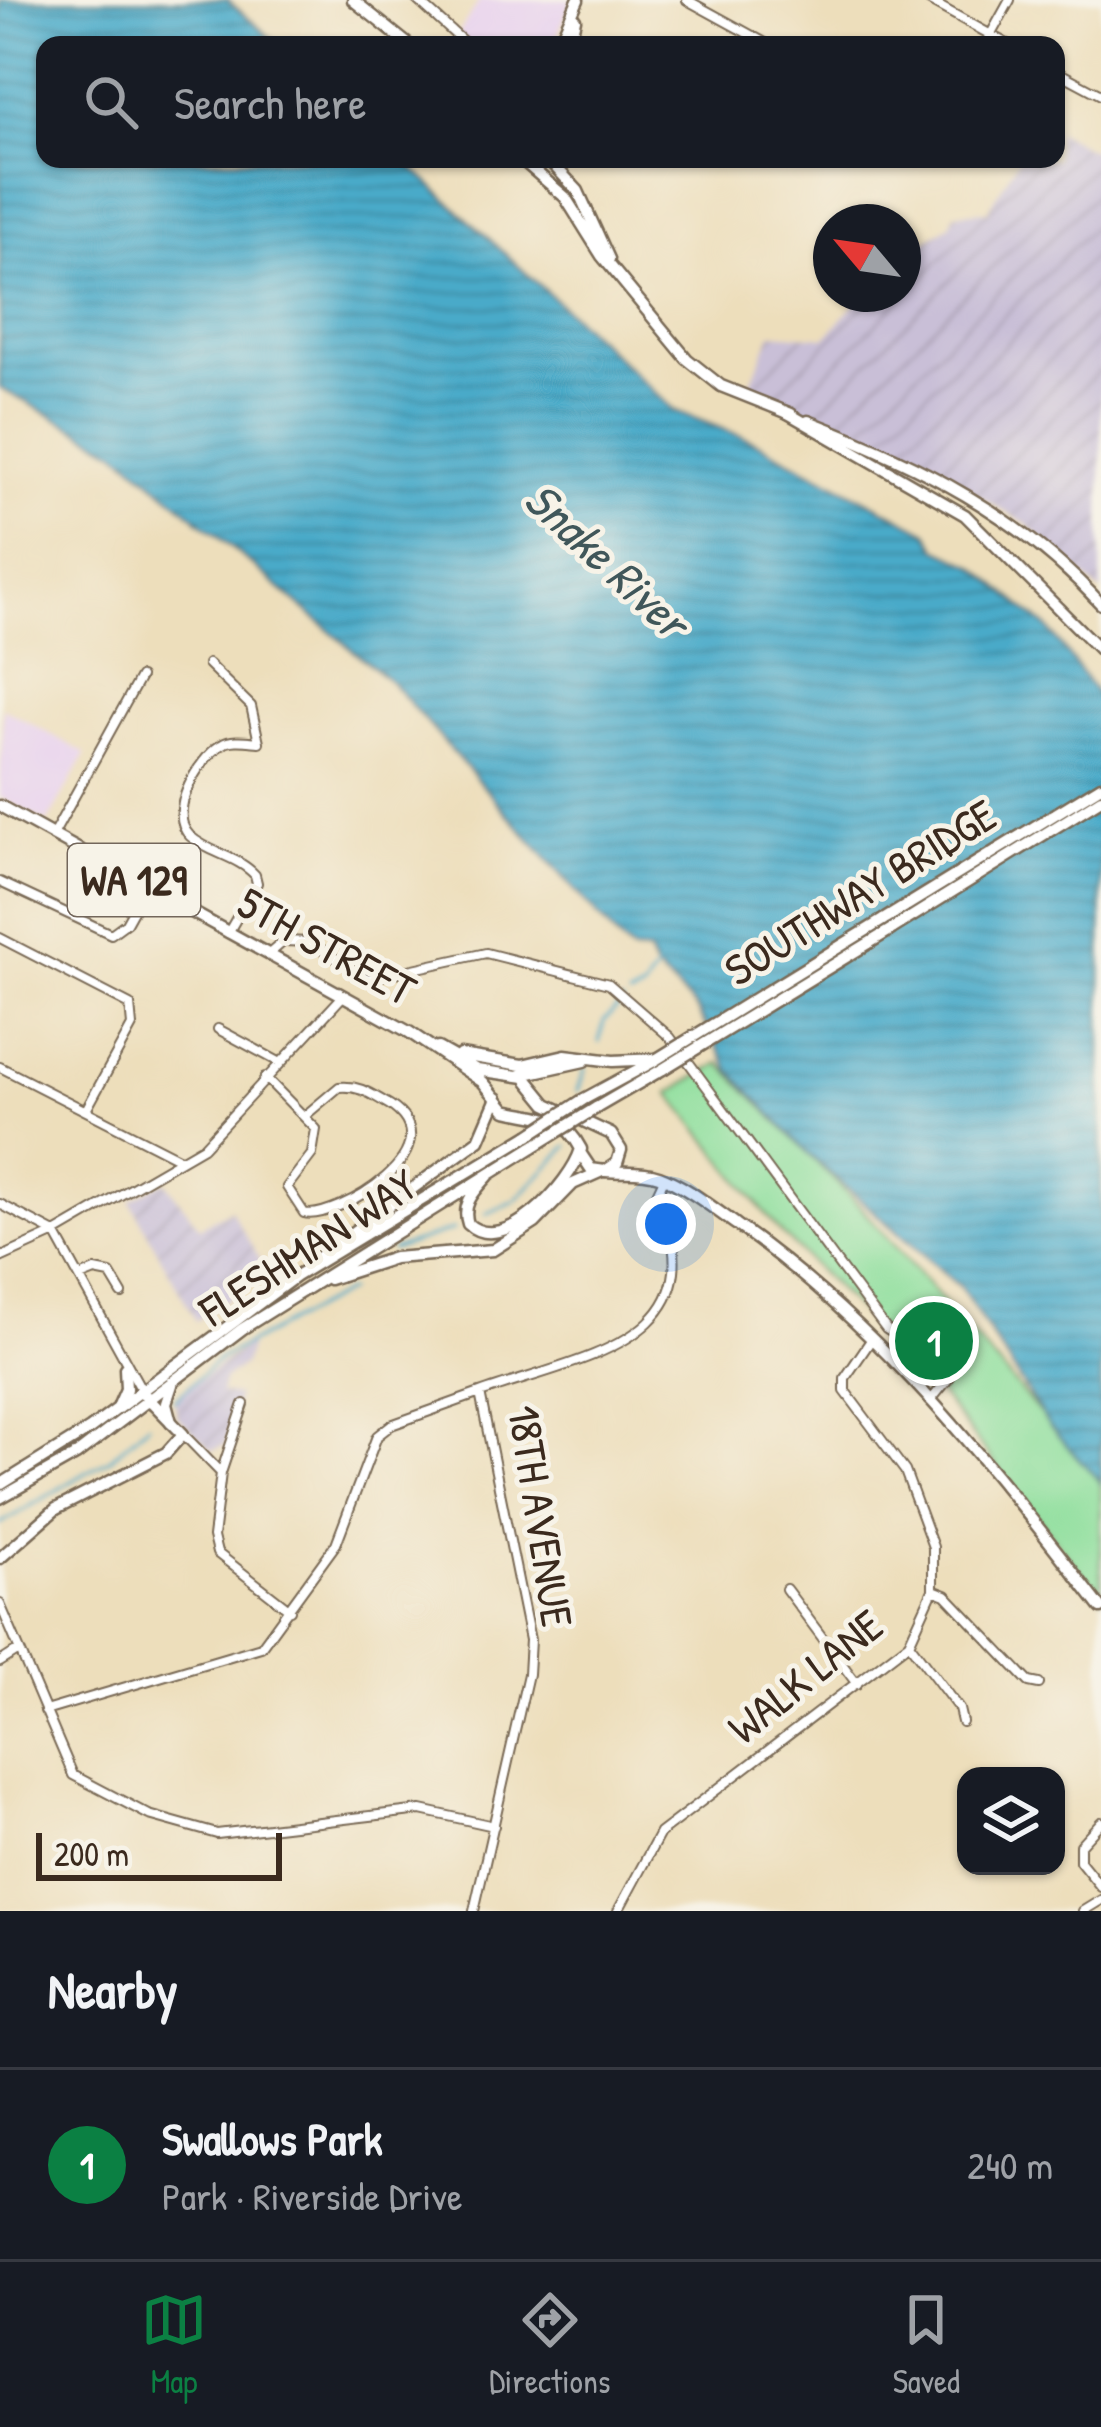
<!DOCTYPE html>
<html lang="en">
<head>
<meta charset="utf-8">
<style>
  body { margin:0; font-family:"Patrick Hand",sans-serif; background:#242831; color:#f1f3f6 }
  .controls { position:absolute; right:36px; bottom:36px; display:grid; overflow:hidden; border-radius:24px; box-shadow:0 3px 9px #0004 }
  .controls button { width:108px; height:108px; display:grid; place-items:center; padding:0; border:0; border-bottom:3px solid #363941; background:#171b24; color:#f1f3f6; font:60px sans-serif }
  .compass { position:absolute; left:813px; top:204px; width:108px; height:108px; border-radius:50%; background:#171b24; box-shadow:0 3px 9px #0004; rotate:299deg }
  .scale { position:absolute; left:36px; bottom:30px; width:246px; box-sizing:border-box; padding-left:12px; border:6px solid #3b2a1e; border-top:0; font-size:33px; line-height:42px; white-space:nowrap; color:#3b2a1e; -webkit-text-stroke:9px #f7f3e8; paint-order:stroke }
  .you { position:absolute; left:666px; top:1224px; width:42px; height:42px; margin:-30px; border:9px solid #fff; border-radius:50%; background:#1a73e8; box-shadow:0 0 0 18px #1a73e833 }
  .badge { display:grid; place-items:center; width:78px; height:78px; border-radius:50%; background:#0b8043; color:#fff; font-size:39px; font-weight:700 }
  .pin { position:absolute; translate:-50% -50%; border:6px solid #fff; box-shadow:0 3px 12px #0006 }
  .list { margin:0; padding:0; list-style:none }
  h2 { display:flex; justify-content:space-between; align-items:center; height:156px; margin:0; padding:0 48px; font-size:51px }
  h2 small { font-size:39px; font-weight:400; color:#9ea1a6 }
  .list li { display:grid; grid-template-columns:78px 1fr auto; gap:36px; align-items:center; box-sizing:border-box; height:192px; padding:0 48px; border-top:3px solid #363941 }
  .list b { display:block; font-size:45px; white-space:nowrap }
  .list p { margin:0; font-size:39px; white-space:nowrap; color:#9ea1a6 }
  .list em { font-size:39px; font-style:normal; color:#9ea1a6 }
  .icon { flex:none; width:66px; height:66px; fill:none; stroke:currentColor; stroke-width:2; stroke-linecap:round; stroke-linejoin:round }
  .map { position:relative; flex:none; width:1101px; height:1911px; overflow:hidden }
  .search { position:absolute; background:#171b24; box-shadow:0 3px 9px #0004; left:36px; right:36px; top:36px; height:132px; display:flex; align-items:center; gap:30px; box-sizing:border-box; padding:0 42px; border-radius:24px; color:#9ea1a6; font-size:45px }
  .sheet { height:348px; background:#171b24 }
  nav { display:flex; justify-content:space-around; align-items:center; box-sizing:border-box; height:168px; border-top:3px solid #363941; background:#171b24; font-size:33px; color:#9ea1a6 }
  nav a { display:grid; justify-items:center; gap:6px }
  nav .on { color:#0b8043 }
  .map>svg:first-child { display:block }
  .built { fill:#e8d2ee }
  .industrial { fill:url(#industrial-furrows) }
  .park { fill:#90df9e; stroke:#66845e; stroke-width:3 }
  .water { fill:url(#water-rules); stroke:#426a74; stroke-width:3 }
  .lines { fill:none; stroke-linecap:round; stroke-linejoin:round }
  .stream { stroke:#4aaac9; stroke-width:3 }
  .street-casing { stroke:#796955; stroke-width:12 }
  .secondary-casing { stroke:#796955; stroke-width:15 }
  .primary-casing { stroke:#796955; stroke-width:15 }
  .street { stroke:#fff; stroke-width:8 }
  .secondary { stroke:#fff; stroke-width:10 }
  .primary { stroke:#fff; stroke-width:10 }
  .primary-bridge-casing { stroke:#796955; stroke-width:15; stroke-linecap:butt }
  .primary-bridge { stroke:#fff; stroke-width:10 }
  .labels { text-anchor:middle; stroke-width:10; stroke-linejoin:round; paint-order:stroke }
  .shield { fill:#f7f3e8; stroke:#73665b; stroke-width:3 }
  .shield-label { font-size:42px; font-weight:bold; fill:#3b2a1e }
  .street-label { font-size:45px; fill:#3b2a1e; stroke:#f7f3e8 }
  .water-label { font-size:48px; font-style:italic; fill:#40575a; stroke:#f7f3e8 }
</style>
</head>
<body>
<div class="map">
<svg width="1101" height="1911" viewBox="0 0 1101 1911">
  <defs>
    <pattern id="industrial-furrows" width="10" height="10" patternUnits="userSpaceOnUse" patternTransform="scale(3)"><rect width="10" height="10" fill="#c9bfd7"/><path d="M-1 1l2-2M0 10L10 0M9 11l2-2" fill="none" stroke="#aea4b8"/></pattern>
    <pattern id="water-rules" width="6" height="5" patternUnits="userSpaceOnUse" patternTransform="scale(3)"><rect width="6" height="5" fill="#4aaac9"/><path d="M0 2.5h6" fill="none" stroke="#3f8ba3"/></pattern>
  </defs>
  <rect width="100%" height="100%" fill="#f7f3e8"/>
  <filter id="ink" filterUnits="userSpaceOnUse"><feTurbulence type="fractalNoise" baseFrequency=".00833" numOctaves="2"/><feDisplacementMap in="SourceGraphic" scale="24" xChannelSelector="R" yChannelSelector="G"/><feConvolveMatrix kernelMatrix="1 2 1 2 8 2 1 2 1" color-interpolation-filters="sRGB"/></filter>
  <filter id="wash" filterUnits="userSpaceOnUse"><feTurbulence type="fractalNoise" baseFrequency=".004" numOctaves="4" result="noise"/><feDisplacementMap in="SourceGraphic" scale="48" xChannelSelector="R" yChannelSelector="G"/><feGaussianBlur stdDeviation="2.7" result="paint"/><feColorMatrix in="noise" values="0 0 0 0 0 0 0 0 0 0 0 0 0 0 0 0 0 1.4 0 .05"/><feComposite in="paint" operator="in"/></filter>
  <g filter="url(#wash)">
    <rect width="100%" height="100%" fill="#eddebb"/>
    <!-- built -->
    <path class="built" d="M 480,0 L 572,0 L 553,45 L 467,45 L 457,36 Z
      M 3,708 L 86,754 L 47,823 L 0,797 Z"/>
    <!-- industrial -->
    <path class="industrial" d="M 1056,131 L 1101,155 L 1101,592 L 1026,524 L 974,493 L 856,434 L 747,391 L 772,333 L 826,337 L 864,294 L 903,294 L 903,255 L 950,225 L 955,213 L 988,211 L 1018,159 L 1056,159 Z
      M 165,1181 L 200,1227 L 230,1209 L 267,1272 L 196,1321 L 130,1201 Z
      M 250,1344 L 244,1364 L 223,1380 L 220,1393 L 237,1396 L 225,1445 L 212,1450 L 177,1416 L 174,1398 Z"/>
    <!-- park -->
    <path class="park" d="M 720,1063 L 863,1210 L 1101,1483 L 1101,1598 L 930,1382 L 781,1233 L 670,1093 Z"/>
    <!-- water -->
    <path class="water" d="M 0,0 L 227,0 L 279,45 L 45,45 L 45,159 L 403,159 L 675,411 L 754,441 L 928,532 L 937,548 L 973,565 L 1049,629 L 1101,700 L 1101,1483 L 1049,1426 L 961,1288 L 807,1153 L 731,1071 L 696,1008 L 655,968 L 648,953 L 632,952 L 619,940 L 391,682 L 117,451 L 0,388 Z"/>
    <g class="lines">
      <!-- stream -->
      <path class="stream" d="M 629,997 L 643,991 L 657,967
        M 599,1042 L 604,1021 L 623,1002
        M 578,1091 L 585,1069
        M 486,1214 L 515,1201 L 568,1146
        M 392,1250 L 453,1230
        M 174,1400 L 219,1359 L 348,1291
        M 0,1524 L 111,1458 L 148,1424"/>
    </g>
  </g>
  <g filter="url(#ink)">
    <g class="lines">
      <defs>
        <path id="street" d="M 417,0 L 467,45
          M 687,0 L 769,45
          M 928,0 L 1009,45
          M 985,45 L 1010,0
          M 1056,71 L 1101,95
          M 208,664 L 251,706 L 259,742 C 247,741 232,738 221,745 C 199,758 166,813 190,836 C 208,853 238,856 255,875 L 257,883 L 228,933
          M 53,835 L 140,677
          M 0,882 L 111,934 L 126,923 L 146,887
          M 0,938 L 130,1005 L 132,1026 L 86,1110
          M 269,954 L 284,941 L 310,942 L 368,979 L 486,953 L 609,984 L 670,1037 L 886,1329 L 906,1342 L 950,1355 L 950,1377 L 931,1400
          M 218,1029 L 279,1062
          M 0,1067 L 180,1159
          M 265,1077 L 316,1129 L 312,1154 L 287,1187 L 304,1213 C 332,1222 467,1146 383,1101 C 368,1092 357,1085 339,1087 L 307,1114
          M 0,1204 L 55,1233 L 141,1389
          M 0,1258 L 55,1233 L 203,1147 L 342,997
          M 80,1277 L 95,1271 L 110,1274 L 122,1294
          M 183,1434 L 221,1473 L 213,1537 L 217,1553 L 290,1610
          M 221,1473 L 244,1404
          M 786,1589 L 857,1684
          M 933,1590 L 946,1595 L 1029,1682 L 1039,1684
          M 0,1604 L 73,1775 L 149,1815 L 217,1834 L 421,1810 L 494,1826
          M 909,1643 L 959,1709 L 962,1722
          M 0,1662 L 19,1650
          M 45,1711 L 261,1647 L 336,1544 L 377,1436 L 391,1425 L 480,1393
          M 1101,1822 L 1080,1845 L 1080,1861 L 1101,1887
          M 474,1911 L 528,1674 L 530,1640 L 480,1393 C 585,1356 724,1340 657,1194 L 664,1179
          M 618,1911 L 660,1833 L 909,1643 L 933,1590 L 933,1547 L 905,1471 L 845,1391 L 845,1378 L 871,1340
          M 1083,1911 L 1101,1900"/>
        <path id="secondary" d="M 353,0 L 409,45
          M 558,45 L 578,0
          M 569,45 L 575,19
          M 521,159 L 565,197 L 602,256 L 687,359 L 721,386 L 791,414
          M 548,159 L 578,191 L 609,259
          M 808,421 C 919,464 1020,515 1101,604
          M 605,1171 C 624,1173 641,1170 659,1176 C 686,1186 713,1208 737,1225 C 882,1327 993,1468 1101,1608
          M 0,1558 L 56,1509 L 166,1453 L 183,1434 L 145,1395"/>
        <path id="primary" d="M 786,412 L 965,515 L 1101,651
          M 0,806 L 409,1032 L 483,1082 L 506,1110 C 540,1118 562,1113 581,1149 C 571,1183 504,1257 468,1224 C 461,1203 475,1191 488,1176
          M 883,920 L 1101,786
          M 892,929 L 1101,799
          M 438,1048 L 477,1070 L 525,1077 L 547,1104 L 611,1134 L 621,1150 L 617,1163 L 605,1171 L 591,1169 L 581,1154
          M 460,1055 L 522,1065 L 565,1055 L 613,1061 L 657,1059
          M 521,1075 L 584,1061
          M 584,1099 L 654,1061
          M 596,1108 L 663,1069
          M 316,1259 L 479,1140 L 497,1098
          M 329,1279 L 394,1258 L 493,1250 L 535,1223 L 573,1184 L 600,1172
          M 119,1405 L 126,1389 L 125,1368
          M 171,1422 L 166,1403 L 172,1385
          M 0,1485 L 90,1429 L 296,1276 L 529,1135
          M 0,1498 L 76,1455 L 242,1329 L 533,1147"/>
      </defs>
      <!-- street casing -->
      <use href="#street" class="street-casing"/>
      <!-- secondary casing -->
      <use href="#secondary" class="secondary-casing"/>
      <!-- primary casing -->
      <use href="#primary" class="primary-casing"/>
      <!-- street -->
      <use href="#street" class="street"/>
      <!-- secondary -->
      <use href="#secondary" class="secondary"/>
      <!-- primary -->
      <use href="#primary" class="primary"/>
      <defs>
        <path id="primary-bridge" d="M 657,1059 L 883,920
          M 663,1069 L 892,929
          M 529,1135 L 584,1099
          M 533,1147 L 596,1108"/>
      </defs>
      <!-- primary-bridge casing -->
      <use href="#primary-bridge" class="primary-bridge-casing"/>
      <!-- primary-bridge -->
      <use href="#primary-bridge" class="primary-bridge"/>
    </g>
  </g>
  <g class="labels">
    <!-- shield labels -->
    <rect class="shield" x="68" y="844" width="132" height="72" rx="9"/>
    <g class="shield-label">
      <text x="134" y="895">WA 129</text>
    </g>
    <!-- street labels -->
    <g class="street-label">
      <text transform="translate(860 892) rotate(-32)" y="16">SOUTHWAY BRIDGE</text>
      <text transform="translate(327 946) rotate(29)" y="16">5TH STREET</text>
      <text transform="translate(308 1247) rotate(-33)" y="16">FLESHMAN WAY</text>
      <text transform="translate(541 1516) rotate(81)" y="16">18TH AVENUE</text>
      <text transform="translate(805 1676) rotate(-39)" y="16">WALK LANE</text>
    </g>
    <!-- water labels -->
    <g class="water-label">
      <text transform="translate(607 560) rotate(43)" y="17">Snake River</text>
    </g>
  </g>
</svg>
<div class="controls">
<button><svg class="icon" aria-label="layers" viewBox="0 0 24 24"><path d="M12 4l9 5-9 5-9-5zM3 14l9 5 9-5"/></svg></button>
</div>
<svg class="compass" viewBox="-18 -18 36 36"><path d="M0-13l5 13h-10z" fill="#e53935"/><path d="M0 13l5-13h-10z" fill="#9ea1a6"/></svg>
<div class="scale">200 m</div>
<div class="you"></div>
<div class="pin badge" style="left:934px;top:1341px">1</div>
<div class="search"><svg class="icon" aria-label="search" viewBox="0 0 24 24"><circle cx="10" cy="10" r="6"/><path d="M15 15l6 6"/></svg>Search here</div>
</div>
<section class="sheet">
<h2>Nearby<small></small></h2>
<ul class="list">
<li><span class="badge">1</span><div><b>Swallows Park</b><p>Park · Riverside Drive</p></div><em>240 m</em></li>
</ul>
</section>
<nav>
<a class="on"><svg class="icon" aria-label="map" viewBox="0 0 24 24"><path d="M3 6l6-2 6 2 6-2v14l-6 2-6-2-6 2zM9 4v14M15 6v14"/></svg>Map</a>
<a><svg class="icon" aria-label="directions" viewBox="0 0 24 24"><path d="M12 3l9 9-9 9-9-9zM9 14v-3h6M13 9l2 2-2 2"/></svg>Directions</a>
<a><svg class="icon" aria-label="saved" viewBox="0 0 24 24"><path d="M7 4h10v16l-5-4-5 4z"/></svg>Saved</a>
</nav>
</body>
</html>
